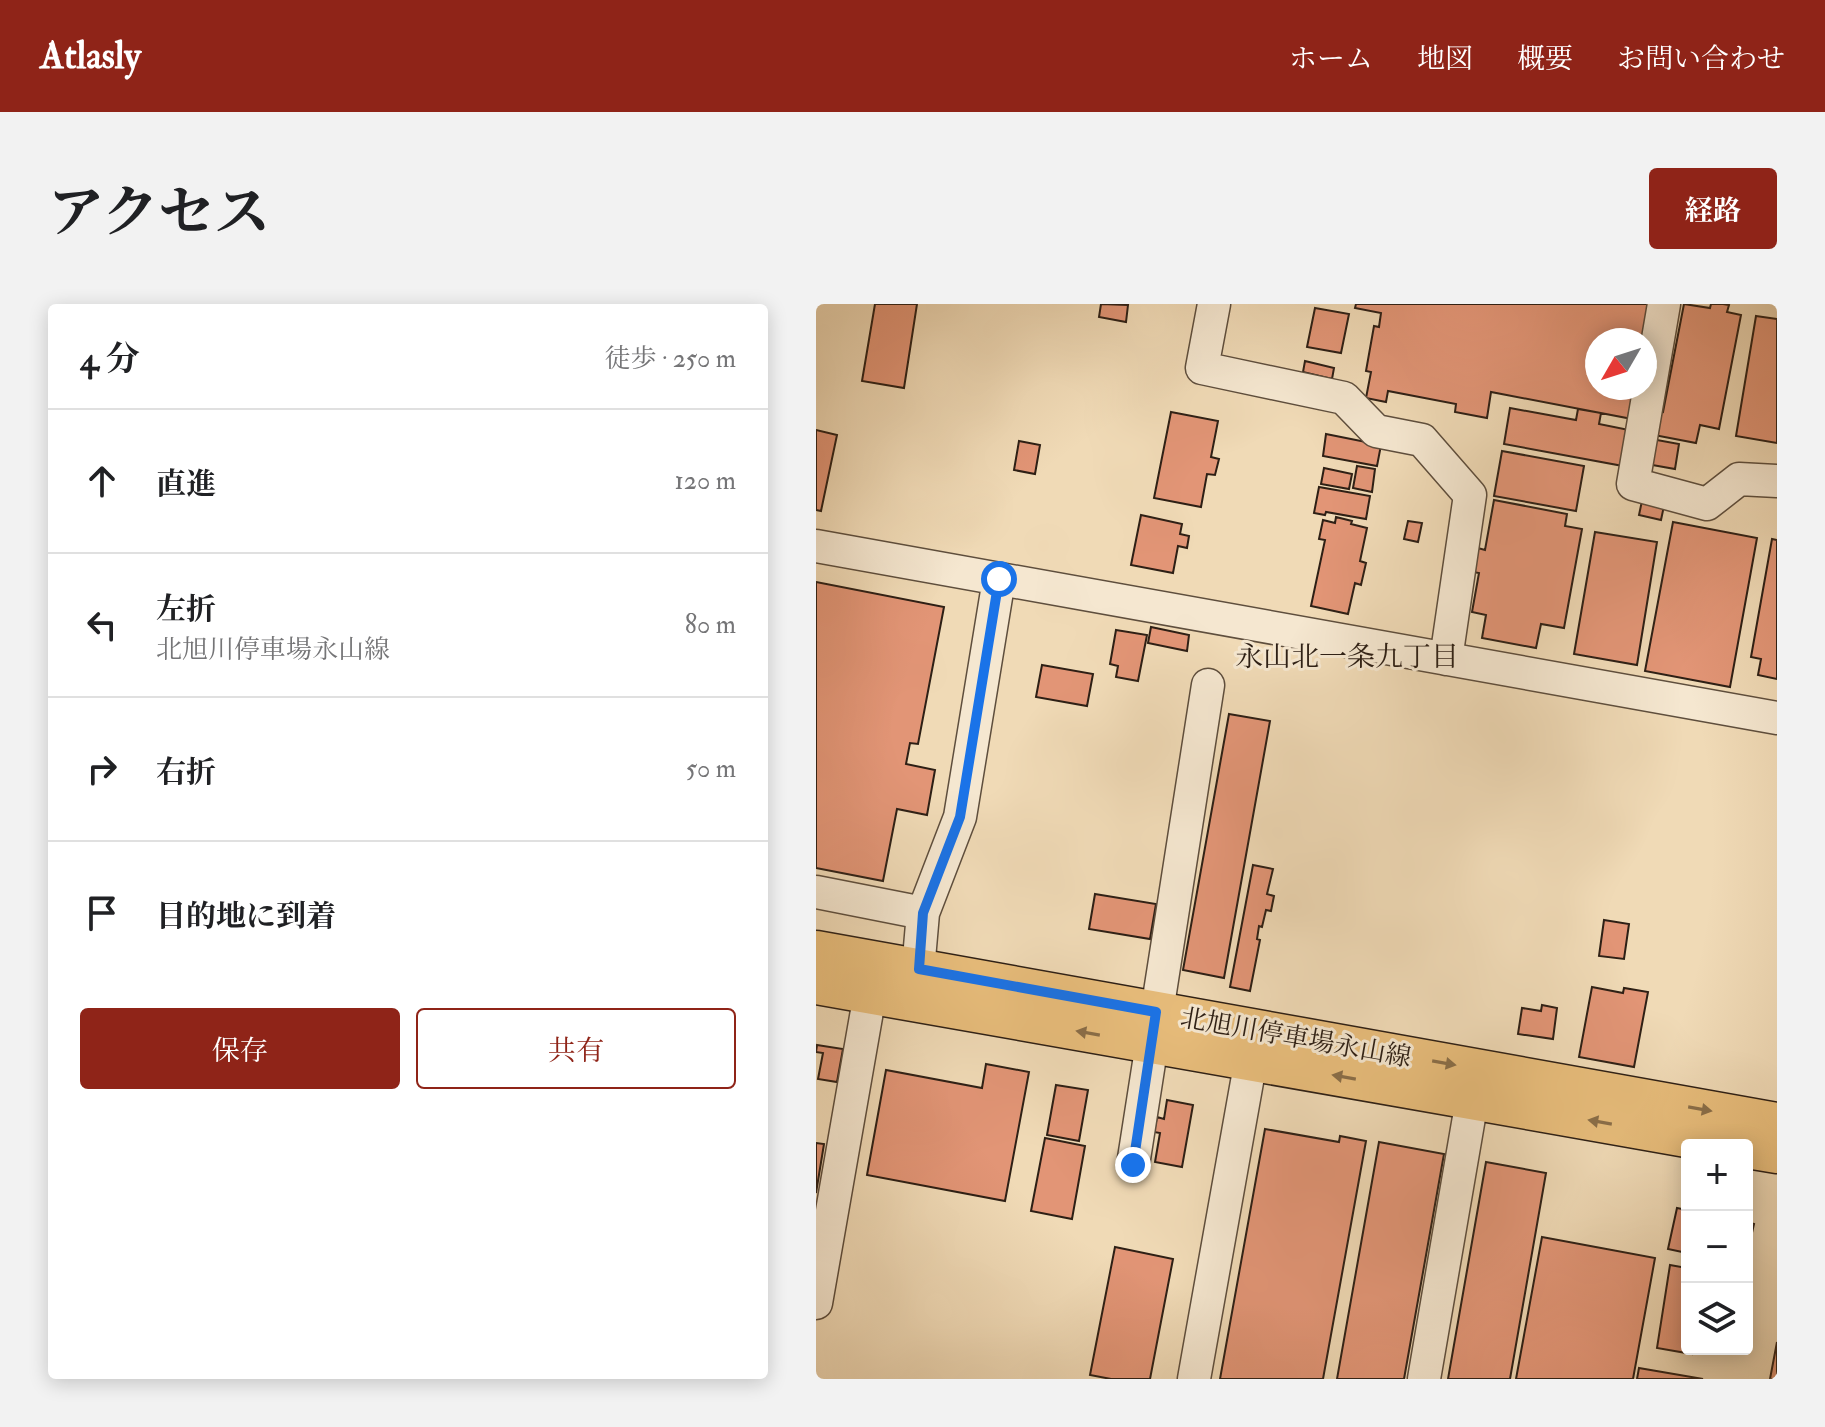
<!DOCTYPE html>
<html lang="ja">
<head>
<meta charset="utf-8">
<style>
  body { margin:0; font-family:"IM FELL Double Pica","Noto Serif JP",serif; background:#f2f2f2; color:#202124 }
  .controls { position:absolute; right:24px; bottom:24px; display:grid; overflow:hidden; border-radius:8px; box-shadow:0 4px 20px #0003 }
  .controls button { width:72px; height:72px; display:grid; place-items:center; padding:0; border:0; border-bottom:2px solid #e0e0e0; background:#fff; color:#202124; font:40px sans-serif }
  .compass { position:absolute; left:769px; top:24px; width:72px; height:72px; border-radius:50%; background:#fff; box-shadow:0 4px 20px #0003; rotate:231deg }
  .stop { position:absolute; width:24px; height:24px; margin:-18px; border:6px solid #1a73e8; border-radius:50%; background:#fff }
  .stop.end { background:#1a73e8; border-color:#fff; box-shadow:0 2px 8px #0008 }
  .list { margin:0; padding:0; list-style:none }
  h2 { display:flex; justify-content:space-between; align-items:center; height:104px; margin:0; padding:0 32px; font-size:34px }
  h2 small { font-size:26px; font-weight:400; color:#757577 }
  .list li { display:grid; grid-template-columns:52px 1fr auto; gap:24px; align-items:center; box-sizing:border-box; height:144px; padding:0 32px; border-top:2px solid #e0e0e0 }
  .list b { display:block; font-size:30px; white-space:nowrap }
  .list p { margin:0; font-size:26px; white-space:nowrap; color:#757577 }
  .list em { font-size:26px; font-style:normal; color:#757577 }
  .actions { display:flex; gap:16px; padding:24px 32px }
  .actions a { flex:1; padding:18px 0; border:2px solid #8f2418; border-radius:8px; text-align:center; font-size:28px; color:#8f2418 }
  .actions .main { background:#8f2418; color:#fff }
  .icon { flex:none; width:44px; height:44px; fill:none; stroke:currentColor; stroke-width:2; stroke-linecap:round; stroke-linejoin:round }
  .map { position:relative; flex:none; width:961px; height:1075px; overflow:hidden; border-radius:8px }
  header { display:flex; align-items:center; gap:48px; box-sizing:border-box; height:112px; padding:0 40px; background:#8f2418; color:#fff }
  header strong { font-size:38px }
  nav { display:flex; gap:44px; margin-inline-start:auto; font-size:28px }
  .intro { display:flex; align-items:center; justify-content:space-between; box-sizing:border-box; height:192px; padding:0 48px }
  h1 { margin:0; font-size:56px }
  .button { padding:20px 36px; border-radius:8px; background:#8f2418; color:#fff; font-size:28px; font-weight:700 }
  main { display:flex; gap:48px; padding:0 48px }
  aside { flex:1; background:#fff; border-radius:8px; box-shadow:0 4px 20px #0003 }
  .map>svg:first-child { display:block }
  .building { fill:#e29576; stroke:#2d1f15; stroke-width:2 }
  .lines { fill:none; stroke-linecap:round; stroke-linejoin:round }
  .minor-casing { stroke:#5e4e3d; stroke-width:35 }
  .major-casing { stroke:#2d1f15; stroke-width:43 }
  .minor { stroke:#f5e7d0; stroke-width:32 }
  .major { stroke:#e8bd7b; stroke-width:40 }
  .oneway { fill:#8a6e48 }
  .route { stroke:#1a73e8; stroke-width:10 }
  .labels { text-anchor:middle; stroke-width:6; stroke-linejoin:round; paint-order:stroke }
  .street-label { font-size:26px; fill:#2d1f15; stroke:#f5e7d0 }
  .neighbourhood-label { font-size:28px; fill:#2d1f15; stroke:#f5e7d0 }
</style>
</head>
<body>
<header>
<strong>Atlasly</strong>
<nav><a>ホーム</a><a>地図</a><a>概要</a><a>お問い合わせ</a></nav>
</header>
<div class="intro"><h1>アクセス</h1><a class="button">経路</a></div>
<main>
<aside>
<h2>4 分<small>徒歩 · 250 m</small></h2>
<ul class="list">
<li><svg class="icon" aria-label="ahead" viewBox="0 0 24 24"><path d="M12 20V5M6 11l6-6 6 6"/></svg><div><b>直進</b></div><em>120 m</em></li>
<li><svg class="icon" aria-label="left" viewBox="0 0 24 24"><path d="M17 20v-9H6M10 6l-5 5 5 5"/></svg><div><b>左折</b><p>北旭川停車場永山線</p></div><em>80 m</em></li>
<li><svg class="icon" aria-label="right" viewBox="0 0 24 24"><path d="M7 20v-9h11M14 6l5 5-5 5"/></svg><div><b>右折</b></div><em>50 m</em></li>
<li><svg class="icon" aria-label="arrive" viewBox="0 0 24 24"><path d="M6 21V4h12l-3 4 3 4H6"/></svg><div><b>目的地に到着</b></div></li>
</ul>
<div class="actions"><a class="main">保存</a><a>共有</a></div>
</aside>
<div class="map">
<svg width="961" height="1075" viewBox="0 0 961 1075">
  <rect width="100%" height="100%" fill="#f0dab6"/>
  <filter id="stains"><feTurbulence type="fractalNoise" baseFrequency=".0025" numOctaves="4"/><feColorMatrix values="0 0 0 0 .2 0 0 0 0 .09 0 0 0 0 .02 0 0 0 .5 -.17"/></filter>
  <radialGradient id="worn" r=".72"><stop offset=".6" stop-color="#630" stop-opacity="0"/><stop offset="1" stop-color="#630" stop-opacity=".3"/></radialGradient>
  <!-- building -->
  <path class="building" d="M 59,0 L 101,0 L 88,84 L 46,77 Z
    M 285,0 L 312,1 L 310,18 L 283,13 Z
    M 540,0 L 837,0 L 829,36 L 781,36 L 781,84 L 821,84 L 816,115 L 675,88 L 671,114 L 639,108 L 640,100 L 572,87 L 570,98 L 550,94 L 555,68 L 550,67 L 558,22 L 563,23 L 565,9 L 539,4 Z
    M 868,0 L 894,4 L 895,0 L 907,0 L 913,1 L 911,8 L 925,11 L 903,125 L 884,121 L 880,139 L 838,131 L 843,107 L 847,108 Z
    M 499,4 L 533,10 L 525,49 L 491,43 Z
    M 940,12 L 961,15 L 961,139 L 920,132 Z
    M 489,57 L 518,64 L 516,75 L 487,68 Z
    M 694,104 L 760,116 L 762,105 L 785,109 L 783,120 L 813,126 L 807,162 L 688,140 Z
    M 355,108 L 402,117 L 395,153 L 403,155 L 399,171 L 391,170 L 385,203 L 338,194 Z
    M 0,126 L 21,131 L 5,207 L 0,206 Z
    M 510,130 L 565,141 L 561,162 L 507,152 Z
    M 830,134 L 863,140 L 859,165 L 825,159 Z
    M 203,137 L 224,141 L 219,170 L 198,166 Z
    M 686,147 L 768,162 L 760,207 L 678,192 Z
    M 541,162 L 559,165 L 556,188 L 537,184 Z
    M 508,164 L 536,170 L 533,185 L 505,180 Z
    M 503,183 L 554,192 L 550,215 L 510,208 L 509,211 L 498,209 Z
    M 827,192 L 849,197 L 845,216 L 823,211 Z
    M 678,196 L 751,210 L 749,222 L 766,225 L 748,324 L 725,320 L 720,344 L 666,334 L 670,311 L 656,308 L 663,269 L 657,268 L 662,244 L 669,246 Z
    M 325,211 L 366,220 L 364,230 L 373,232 L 371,244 L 362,242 L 357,269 L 315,261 Z
    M 520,213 L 536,217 L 535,220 L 551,224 L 544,257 L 550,259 L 545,281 L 539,279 L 532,310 L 495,302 L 509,236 L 503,235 L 507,216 L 519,219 Z
    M 592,217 L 606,219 L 602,238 L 588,235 Z
    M 857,218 L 941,234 L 914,383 L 829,367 Z
    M 779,228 L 841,238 L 821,361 L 758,350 Z
    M 956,235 L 961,236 L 961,375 L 942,371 L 945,355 L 935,353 Z
    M 0,278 L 128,303 L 102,440 L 94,439 L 90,460 L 119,466 L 111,511 L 81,505 L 67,577 L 0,564 Z
    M 335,323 L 373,331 L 371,347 L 332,339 Z
    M 300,326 L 331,331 L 322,377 L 300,373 L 302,362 L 294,360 Z
    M 226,361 L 277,370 L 271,402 L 220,393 Z
    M 413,410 L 454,417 L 408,674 L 367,666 Z
    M 437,561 L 457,565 L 451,590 L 458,592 L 455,607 L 450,606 L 446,623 L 443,622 L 441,635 L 444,636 L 434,687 L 414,683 Z
    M 279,590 L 340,600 L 334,635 L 273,625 Z
    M 788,616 L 813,620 L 808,655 L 783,652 Z
    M 776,683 L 807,689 L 808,684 L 832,688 L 818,763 L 763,753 Z
    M 726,701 L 741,704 L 737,735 L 702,730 L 706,704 L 725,707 Z
    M 1,741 L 27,745 L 21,778 L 2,775 L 7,749 L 0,748 Z
    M 170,760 L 213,768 L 189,897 L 51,871 L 70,766 L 166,784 Z
    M 240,781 L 272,786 L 263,837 L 231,831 Z
    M 351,796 L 377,801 L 366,863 L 339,858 L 344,829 L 338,828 L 341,813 L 348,815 Z
    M 449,825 L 523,838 L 524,832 L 550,837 L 507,1075 L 404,1075 Z
    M 229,834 L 269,842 L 256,915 L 215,907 Z
    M 563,838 L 628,850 L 588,1075 L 521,1075 Z
    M 0,839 L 8,840 L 0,889 Z
    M 670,858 L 730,869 L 694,1075 L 632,1075 Z
    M 861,904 L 871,906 L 871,949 L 852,945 Z
    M 931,918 L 938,920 L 931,951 Z
    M 726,933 L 839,954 L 817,1075 L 700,1075 Z
    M 299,943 L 357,955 L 334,1075 L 295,1075 L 274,1071 Z
    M 854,961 L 871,964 L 871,1045 L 877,1045 L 876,1050 L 841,1044 Z
    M 961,1038 L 961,1075 L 954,1075 Z
    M 823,1064 L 887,1075 L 821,1075 Z"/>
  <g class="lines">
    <defs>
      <path id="minor" d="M 398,0 L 386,64 L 528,94 L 560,127 L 606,136 L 654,191 L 630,355
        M 848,0 L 817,180 L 891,200 L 923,175 L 961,177
        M 0,242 L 961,414
        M 0,588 L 107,609
        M 100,689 L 107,609 L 144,513 L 183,275
        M 317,861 L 392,381
        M 0,999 L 58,667
        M 378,1075 L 439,733
        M 608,1075 L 656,796"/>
      <path id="major" d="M 0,647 L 961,819
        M 0,680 L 916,841
        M 931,844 L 961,849"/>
    </defs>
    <!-- minor casing -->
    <use href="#minor" class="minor-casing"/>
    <!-- major casing -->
    <use href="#major" class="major-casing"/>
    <!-- minor -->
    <use href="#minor" class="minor"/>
    <!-- major -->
    <use href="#major" class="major"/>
  </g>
  <!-- one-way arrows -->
  <defs><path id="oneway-solid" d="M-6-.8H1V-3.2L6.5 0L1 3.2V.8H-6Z" transform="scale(2)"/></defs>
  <g class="oneway">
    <use href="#oneway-solid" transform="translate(272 729) rotate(-170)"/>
    <use href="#oneway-solid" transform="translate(628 759) rotate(10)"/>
    <use href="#oneway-solid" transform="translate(528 773) rotate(-170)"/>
    <use href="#oneway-solid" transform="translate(884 805) rotate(10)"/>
    <use href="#oneway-solid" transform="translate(784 818) rotate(-170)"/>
  </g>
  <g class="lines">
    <!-- route -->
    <path class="route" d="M 183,275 L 144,513 L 107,609 L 103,665 L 340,708 L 317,861"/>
  </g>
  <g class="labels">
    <!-- street labels -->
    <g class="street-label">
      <text transform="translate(480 733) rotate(10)" y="9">北旭川停車場永山線</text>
    </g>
    <!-- neighbourhood labels -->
    <g class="neighbourhood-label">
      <text x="531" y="362">永山北一条九丁目</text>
    </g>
  </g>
  <rect width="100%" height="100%" filter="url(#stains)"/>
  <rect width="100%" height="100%" fill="url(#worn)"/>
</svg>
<div class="controls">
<button>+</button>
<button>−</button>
<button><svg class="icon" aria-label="layers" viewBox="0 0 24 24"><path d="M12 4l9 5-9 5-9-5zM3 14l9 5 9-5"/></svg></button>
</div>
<svg class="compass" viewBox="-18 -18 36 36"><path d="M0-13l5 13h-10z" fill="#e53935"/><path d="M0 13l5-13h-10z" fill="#757577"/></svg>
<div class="stop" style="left:183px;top:275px"></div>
<div class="stop end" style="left:317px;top:861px"></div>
</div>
</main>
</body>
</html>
